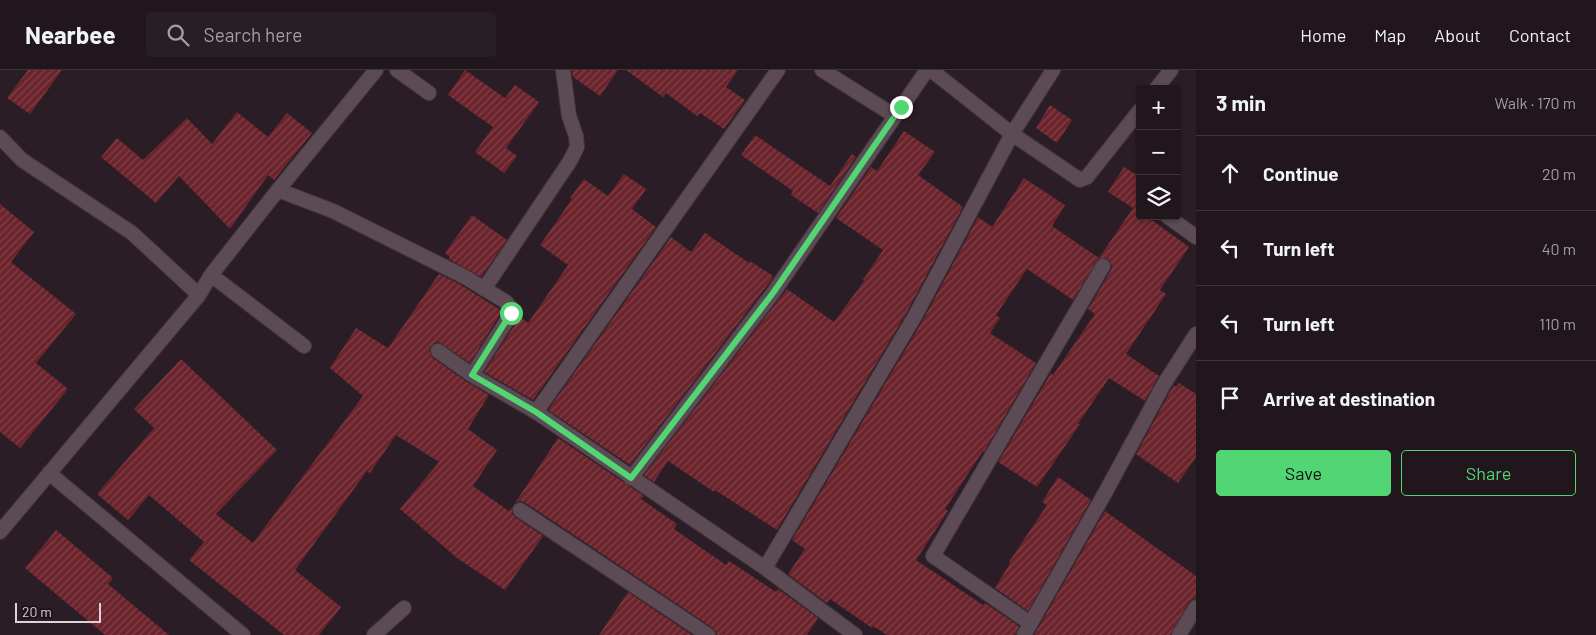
<!DOCTYPE html>
<html lang="en">
<head>
<meta charset="utf-8">
<style>
  body { margin:0; font-family:Barlow,sans-serif; background:#281f25; color:#f1f3f6 }
  .controls { position:absolute; right:15px; top:15px; display:grid; overflow:hidden; border-radius:5px; box-shadow:0 1px 4px #0004 }
  .controls button { width:45px; height:45px; display:grid; place-items:center; padding:0; border:0; border-bottom:1px solid #3d353b; background:#20161c; color:#f1f3f6; font:25px sans-serif }
  .scale { position:absolute; left:15px; bottom:12px; width:86px; box-sizing:border-box; padding-left:5px; border:2px solid #ddd2d8; border-top:0; font-size:14px; line-height:18px; white-space:nowrap; color:#ddd2d8; -webkit-text-stroke:4px #21131b; paint-order:stroke }
  .stop { position:absolute; width:15px; height:15px; margin:-11px; border:4px solid #52d673; border-radius:50%; background:#fff }
  .stop.end { background:#52d673; border-color:#fff; box-shadow:0 1px 5px #0008 }
  .list { margin:0; padding:0; list-style:none }
  h2 { display:flex; justify-content:space-between; align-items:center; height:65px; margin:0; padding:0 20px; font-size:21px }
  h2 small { font-size:16px; font-weight:400; color:#a29fa3 }
  .list li { display:grid; grid-template-columns:32px 1fr auto; gap:15px; align-items:center; box-sizing:border-box; height:75px; padding:0 20px; border-top:1px solid #3d353b }
  .list b { display:block; font-size:19px; white-space:nowrap }
  .list em { font-size:16px; font-style:normal; color:#a29fa3 }
  .actions { display:flex; gap:10px; padding:15px 20px }
  .actions a { flex:1; padding:11px 0; border:1px solid #52d673; border-radius:5px; text-align:center; font-size:18px; color:#52d673 }
  .actions .main { background:#52d673; color:#111 }
  .icon { flex:none; width:28px; height:28px; fill:none; stroke:currentColor; stroke-width:2; stroke-linecap:round; stroke-linejoin:round }
  .map { position:relative; flex:none; width:1196px; height:565px; overflow:hidden }
  header { display:flex; align-items:center; gap:30px; box-sizing:border-box; height:70px; padding:0 25px; background:#20161c; border-bottom:1px solid #3d353b }
  header strong { font-size:24px }
  nav { display:flex; gap:28px; margin-inline-start:auto; font-size:18px }
  .search { width:350px; height:45px; background:#281f25; display:flex; align-items:center; gap:12px; box-sizing:border-box; padding:0 18px; border-radius:5px; color:#a29fa3; font-size:19px }
  main { display:flex }
  aside { flex:1; background:#20161c }
  .map>svg:first-child { display:block }
  .building { fill:url(#building-hatch) }
  .lines { fill:none; stroke-linecap:round; stroke-linejoin:round }
  .minor-casing { stroke:#43383e; stroke-width:16 }
  .tertiary-casing { stroke:#43383e; stroke-width:16 }
  .minor { stroke:#5c4b54; stroke-width:14 }
  .tertiary { stroke:#5c4b54; stroke-width:14 }
  .route { stroke:#52d673; stroke-width:6 }
</style>
</head>
<body>
<header>
<strong>Nearbee</strong>
<div class="search"><svg class="icon" aria-label="search" viewBox="0 0 24 24"><circle cx="10" cy="10" r="6"/><path d="M15 15l6 6"/></svg>Search here</div>
<nav><a>Home</a><a>Map</a><a>About</a><a>Contact</a></nav>
</header>
<main>
<div class="map">
<svg width="1196" height="565" viewBox="0 0 1196 565">
  <defs>
    <pattern id="building-hatch" width="6" height="6" patternUnits="userSpaceOnUse" patternTransform="scale(1.25)"><rect width="6" height="6" fill="#6b232c"/><path d="M-1 1l2-2M0 6l6-6M5 7l2-2" fill="none" stroke="#80424a"/></pattern>
  </defs>
  <rect width="100%" height="100%" fill="#2b1d25"/>
  <!-- building -->
  <path class="building" d="M 28,0 L 62,0 L 30,44 L 7,28 Z
    M 465,0 L 505,28 L 515,15 L 539,32 L 506,78 L 517,86 L 504,103 L 475,82 L 493,57 L 448,25 Z
    M 572,0 L 618,0 L 600,26 L 573,7 Z
    M 626,0 L 738,0 L 726,17 L 745,30 L 724,59 L 700,43 L 697,46 L 666,23 L 663,27 Z
    M 1050,35 L 1072,50 L 1057,73 L 1036,58 Z
    M 237,42 L 268,67 L 287,43 L 312,63 L 274,110 L 268,105 L 230,159 L 179,106 L 156,133 L 101,87 L 117,68 L 143,90 L 187,48 L 212,74 Z
    M 904,61 L 935,82 L 918,105 L 963,137 L 907,242 L 777,460 L 715,420 L 714,422 L 668,391 L 654,412 L 644,405 L 787,219 L 834,252 L 864,211 L 863,210 L 883,180 L 836,148 L 871,97 L 877,101 Z
    M 755,65 L 830,116 L 852,84 L 856,87 L 818,143 L 791,125 L 793,121 L 741,85 Z
    M 1124,97 L 1140,107 L 1140,146 L 1146,146 L 1189,177 L 1160,220 L 1166,224 L 1126,284 L 1159,306 L 1145,331 L 1109,308 L 1078,354 L 1080,354 L 1037,417 L 998,392 L 1051,303 L 1053,305 L 1095,244 L 1088,239 L 1111,200 L 1112,196 L 1107,188 L 1098,189 L 1073,230 L 1027,199 L 996,245 L 1000,248 L 990,263 L 1036,293 L 984,382 L 983,381 L 945,439 L 948,441 L 916,490 L 983,535 L 985,533 L 1019,556 L 1015,565 L 887,565 L 873,556 L 872,558 L 830,529 L 827,533 L 788,504 L 805,479 L 792,470 L 923,250 L 978,147 L 992,157 L 1024,108 L 1065,135 L 1052,156 L 1099,188 L 1133,138 L 1108,122 Z
    M 624,104 L 646,119 L 632,139 L 656,157 L 533,330 L 484,302 L 520,247 L 528,253 L 568,195 L 540,175 L 572,129 L 570,128 L 584,109 L 608,126 Z
    M 0,134 L 34,162 L 11,192 L 76,244 L 36,293 L 68,319 L 20,378 L 0,362 Z
    M 472,145 L 507,170 L 481,207 L 449,189 L 450,187 L 445,183 Z
    M 705,163 L 749,193 L 750,191 L 773,206 L 772,209 L 630,395 L 548,340 L 671,167 L 691,182 Z
    M 439,204 L 461,215 L 502,241 L 470,293 L 439,272 L 434,273 L 429,281 L 433,288 L 467,312 L 489,325 L 468,359 L 497,380 L 473,416 L 509,441 L 512,438 L 512,443 L 515,447 L 543,466 L 505,520 L 457,488 L 400,439 L 439,392 L 396,365 L 370,403 L 367,401 L 295,500 L 341,537 L 319,565 L 284,565 L 189,490 L 204,472 L 149,425 L 128,450 L 97,424 L 154,358 L 134,339 L 181,289 L 277,380 L 216,444 L 253,473 L 363,326 L 330,298 L 356,258 L 388,278 Z
    M 1179,313 L 1196,324 L 1196,387 L 1178,413 L 1136,384 L 1172,318 L 1174,315 L 1176,317 Z
    M 558,368 L 644,426 L 641,429 L 677,454 L 674,459 L 726,495 L 729,491 L 776,522 L 778,519 L 818,548 L 807,565 L 717,565 L 713,558 L 553,451 L 524,432 L 520,431 L 515,433 Z
    M 1058,407 L 1091,430 L 1028,541 L 995,518 L 1010,493 L 1009,492 L 1047,435 L 1042,432 Z
    M 1105,441 L 1196,506 L 1196,527 L 1189,532 L 1170,565 L 1034,565 Z
    M 56,460 L 113,508 L 108,514 L 169,565 L 105,565 L 25,498 Z
    M 628,522 L 692,565 L 599,565 Z"/>
  <g class="lines">
    <defs>
      <path id="minor" d="M 397,0 L 429,23
        M 822,0 L 895,46
        M 931,0 L 1012,64 L 1080,110 L 1087,107 L 1140,40
        M 1156,19 L 1171,0
        M 0,67 L 22,90 L 132,163 L 199,225
        M 278,120 L 333,141 L 465,207 L 506,232 L 513,241 L 472,305
        M 1167,146 L 1196,167
        M 211,205 L 304,276
        M 484,219 L 570,91 L 577,77 L 576,66 L 569,46 L 563,0
        M 438,281 L 472,305 L 536,342 L 765,498 L 855,565
        M 536,342 L 778,0
        M 49,403 L 243,565
        M 631,408 L 773,223 L 927,0
        M 520,440 L 708,565
        M 0,462 L 199,225 L 211,205 L 278,120 L 376,0
        M 1030,553 L 933,486 L 1103,196
        M 374,565 L 404,538
        M 1024,565 L 1105,423 L 1164,314 L 1196,264
        M 1179,565 L 1196,537"/>
      <path id="tertiary" d="M 765,498 L 915,246 L 1012,64 L 1053,0"/>
    </defs>
    <!-- minor casing -->
    <use href="#minor" class="minor-casing"/>
    <!-- tertiary casing -->
    <use href="#tertiary" class="tertiary-casing"/>
    <!-- minor -->
    <use href="#minor" class="minor"/>
    <!-- tertiary -->
    <use href="#tertiary" class="tertiary"/>
  </g>
  <g class="lines">
    <!-- route -->
    <path class="route" d="M 511,243 L 472,305 L 536,342 L 631,408 L 773,223 L 901,37"/>
  </g>
</svg>
<div class="controls">
<button>+</button>
<button>−</button>
<button><svg class="icon" aria-label="layers" viewBox="0 0 24 24"><path d="M12 4l9 5-9 5-9-5zM3 14l9 5 9-5"/></svg></button>
</div>
<div class="scale">20 m</div>
<div class="stop" style="left:511px;top:243px"></div>
<div class="stop end" style="left:901px;top:37px"></div>
</div>
<aside>
<h2>3 min<small>Walk · 170 m</small></h2>
<ul class="list">
<li><svg class="icon" aria-label="ahead" viewBox="0 0 24 24"><path d="M12 20V5M6 11l6-6 6 6"/></svg><div><b>Continue</b></div><em>20 m</em></li>
<li><svg class="icon" aria-label="left" viewBox="0 0 24 24"><path d="M17 20v-9H6M10 6l-5 5 5 5"/></svg><div><b>Turn left</b></div><em>40 m</em></li>
<li><svg class="icon" aria-label="left" viewBox="0 0 24 24"><path d="M17 20v-9H6M10 6l-5 5 5 5"/></svg><div><b>Turn left</b></div><em>110 m</em></li>
<li><svg class="icon" aria-label="arrive" viewBox="0 0 24 24"><path d="M6 21V4h12l-3 4 3 4H6"/></svg><div><b>Arrive at destination</b></div></li>
</ul>
<div class="actions"><a class="main">Save</a><a>Share</a></div>
</aside>
</main>
</body>
</html>
